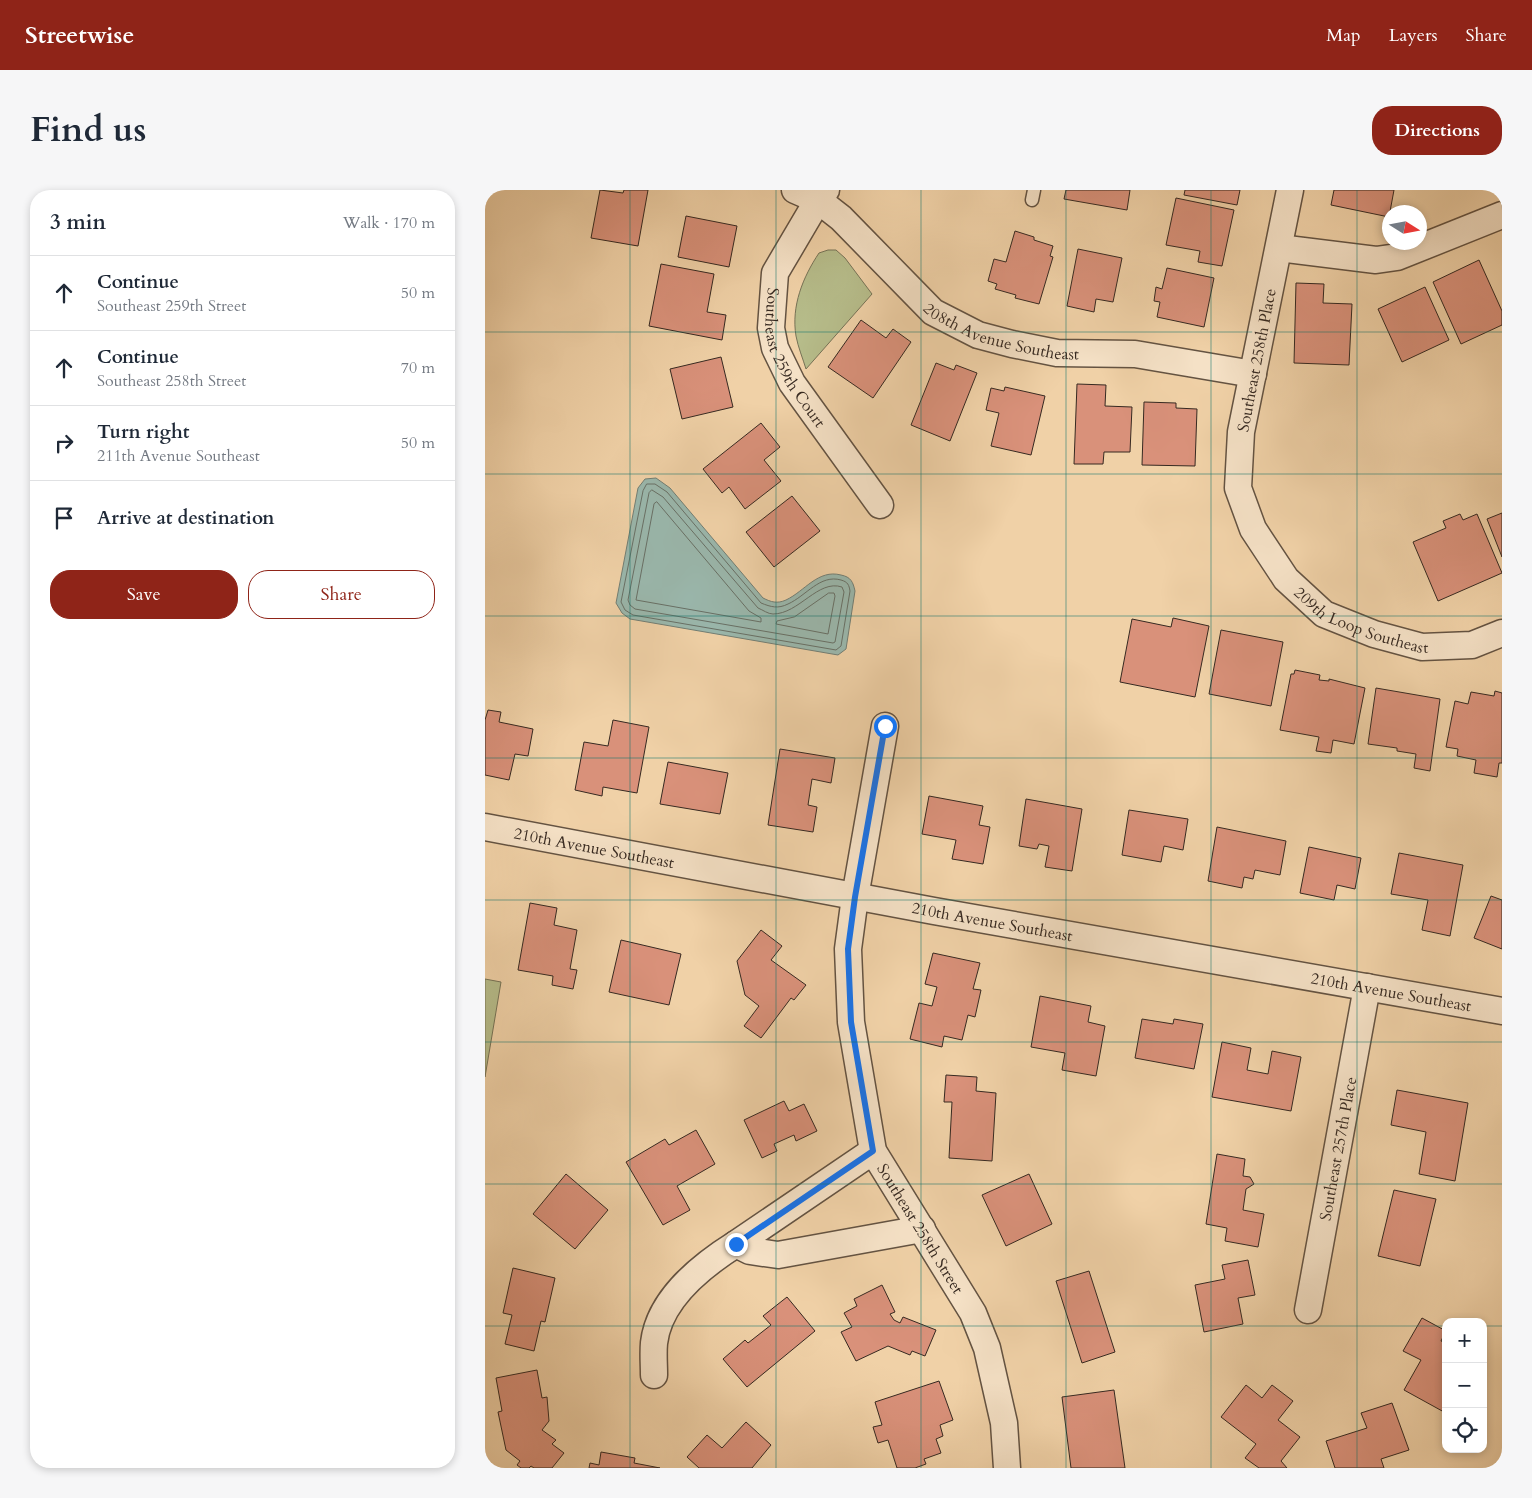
<!DOCTYPE html>
<html lang="en">
<head>
<meta charset="utf-8">
<style>
  body { margin:0; font-family:Cardo,serif; background:#f6f6f7; color:#1f2937 }
  .controls { position:absolute; right:15px; bottom:15px; display:grid; overflow:hidden; border-radius:10px; box-shadow:0 2px 8px #0003 }
  .controls button { width:45px; height:45px; display:grid; place-items:center; padding:0; border:0; border-bottom:1px solid #e0e1e3; background:#fff; color:#1f2937; font:25px sans-serif }
  .compass { position:absolute; left:897px; top:15px; width:45px; height:45px; border-radius:50%; background:#fff; box-shadow:0 2px 8px #0003; rotate:101deg }
  .stop { position:absolute; width:15px; height:15px; margin:-11px; border:4px solid #1a73e8; border-radius:50%; background:#fff }
  .stop.end { background:#1a73e8; border-color:#fff; box-shadow:0 1px 5px #0008 }
  .list { margin:0; padding:0; list-style:none }
  h2 { display:flex; justify-content:space-between; align-items:center; height:65px; margin:0; padding:0 20px; font-size:21px }
  h2 small { font-size:16px; font-weight:400; color:#747a83 }
  .list li { display:grid; grid-template-columns:32px 1fr auto; gap:15px; align-items:center; box-sizing:border-box; height:75px; padding:0 20px; border-top:1px solid #e0e1e3 }
  .list b { display:block; font-size:19px; white-space:nowrap }
  .list p { margin:0; font-size:16px; white-space:nowrap; color:#747a83 }
  .list em { font-size:16px; font-style:normal; color:#747a83 }
  .actions { display:flex; gap:10px; padding:15px 20px }
  .actions a { flex:1; padding:11px 0; border:1px solid #8f2418; border-radius:20px; text-align:center; font-size:18px; color:#8f2418 }
  .actions .main { background:#8f2418; color:#fff }
  .icon { flex:none; width:28px; height:28px; fill:none; stroke:currentColor; stroke-width:2; stroke-linecap:round; stroke-linejoin:round }
  .map { position:relative; flex:none; width:1017px; height:1278px; overflow:hidden; border-radius:20px }
  header { display:flex; align-items:center; gap:30px; box-sizing:border-box; height:70px; padding:0 25px; background:#8f2418; color:#fff }
  header strong { font-size:24px }
  nav { display:flex; gap:28px; margin-inline-start:auto; font-size:18px }
  .intro { display:flex; align-items:center; justify-content:space-between; box-sizing:border-box; height:120px; padding:0 30px }
  h1 { margin:0; font-size:35px }
  .button { padding:12px 22px; border-radius:20px; background:#8f2418; color:#fff; font-size:18px; font-weight:700 }
  main { display:flex; gap:30px; padding:0 30px }
  aside { flex:1; background:#fff; border-radius:20px; box-shadow:0 2px 8px #0003 }
  .map>svg:first-child { display:block }
  .green { fill:#b6bc8a; stroke:#767256 }
  .water { fill:#9ab7ac; stroke:#727e74 }
  .lines { fill:none; stroke-linecap:round; stroke-linejoin:round }
  .shore { stroke:#687066; stroke-width:1 }
  .building { fill:#d9917a; stroke:#362921 }
  .lane-casing { stroke:#645342; stroke-width:15 }
  .street-casing { stroke:#645342; stroke-width:29 }
  .lane { stroke:#f5e1c6; stroke-width:12 }
  .street { stroke:#f5e1c6; stroke-width:26 }
  .route { stroke:#1a73e8; stroke-width:6 }
  .grid { fill:none; stroke:#0f766e; stroke-width:1; stroke-opacity:0.55 }
  .labels { text-anchor:middle; stroke-width:5; stroke-linejoin:round; paint-order:stroke }
  .street-label { font-size:16px; fill:#362921; stroke:#f5e1c6 }
</style>
</head>
<body>
<header>
<strong>Streetwise</strong>
<nav><a>Map</a><a>Layers</a><a>Share</a></nav>
</header>
<div class="intro"><h1>Find us</h1><a class="button">Directions</a></div>
<main>
<aside>
<h2>3 min<small>Walk · 170 m</small></h2>
<ul class="list">
<li><svg class="icon" aria-label="ahead" viewBox="0 0 24 24"><path d="M12 20V5M6 11l6-6 6 6"/></svg><div><b>Continue</b><p>Southeast 259th Street</p></div><em>50 m</em></li>
<li><svg class="icon" aria-label="ahead" viewBox="0 0 24 24"><path d="M12 20V5M6 11l6-6 6 6"/></svg><div><b>Continue</b><p>Southeast 258th Street</p></div><em>70 m</em></li>
<li><svg class="icon" aria-label="right" viewBox="0 0 24 24"><path d="M7 20v-9h11M14 6l5 5-5 5"/></svg><div><b>Turn right</b><p>211th Avenue Southeast</p></div><em>50 m</em></li>
<li><svg class="icon" aria-label="arrive" viewBox="0 0 24 24"><path d="M6 21V4h12l-3 4 3 4H6"/></svg><div><b>Arrive at destination</b></div></li>
</ul>
<div class="actions"><a class="main">Save</a><a>Share</a></div>
</aside>
<div class="map">
<svg width="1017" height="1278" viewBox="0 0 1017 1278">
  <rect width="100%" height="100%" fill="#f0d1a7"/>
  <filter id="stains"><feTurbulence type="fractalNoise" baseFrequency=".004" numOctaves="4"/><feColorMatrix values="0 0 0 0 .2 0 0 0 0 .09 0 0 0 0 .02 0 0 0 .5 -.17"/></filter>
  <radialGradient id="worn" r=".72"><stop offset=".6" stop-color="#630" stop-opacity="0"/><stop offset="1" stop-color="#630" stop-opacity=".3"/></radialGradient>
  <!-- green -->
  <path class="green" d="M 343,60 L 351,60 L 360,68 L 387,104 L 321,179 C 318,169 313,157 311,146 C 306,116 318,87 334,63 Z
    M 0,789 L 16,792 L 0,887 Z"/>
  <!-- water -->
  <path class="water" d="M 171,288 L 185,298 L 278,408 C 286,412 292,414 301,410 C 320,401 333,379 356,385 C 366,387 368,392 370,401 L 361,459 L 353,465 L 145,429 L 137,423 L 131,413 L 153,298 L 160,289 Z"/>
  <g class="lines">
    <!-- shore -->
    <path class="shore" d="M 162,294 L 170,294 L 182,302 L 276,413 C 286,417 293,419 303,414 C 321,406 335,384 356,390 C 363,392 364,395 365,401 L 356,456 L 351,460 L 148,425 L 140,420 L 136,412 L 158,301 Z
      M 167,300 L 178,307 L 273,418 C 278,420 283,424 288,424 C 314,424 333,389 357,397 L 359,402 L 350,452 L 348,453 L 150,419 L 145,415 L 143,410 L 164,303 Z
      M 172,312 L 264,421 L 276,428 L 276,432 L 151,410 L 169,314 Z
      M 344,403 L 349,403 L 350,406 L 343,444 L 291,434 L 292,431 L 309,427 Z"/>
  </g>
  <!-- building -->
  <path class="building" d="M 115,0 L 138,3 L 139,0 L 163,0 L 153,56 L 106,48 Z
    M 581,0 L 645,0 L 642,20 L 579,9 Z
    M 700,0 L 755,0 L 752,15 L 699,5 Z
    M 849,0 L 909,0 L 904,27 L 846,15 Z
    M 691,8 L 749,20 L 737,76 L 713,72 L 715,61 L 681,55 Z
    M 201,26 L 252,36 L 244,77 L 193,67 Z
    M 530,41 L 549,47 L 549,50 L 568,56 L 565,66 L 568,67 L 554,114 L 530,108 L 531,105 L 510,99 L 512,94 L 503,91 L 509,69 L 521,72 Z
    M 593,59 L 637,68 L 628,112 L 611,109 L 609,122 L 582,116 Z
    M 994,70 L 1017,121 L 1017,135 L 976,154 L 948,92 Z
    M 176,74 L 229,84 L 222,122 L 241,125 L 237,150 L 164,136 Z
    M 682,78 L 729,88 L 719,137 L 672,127 L 675,112 L 669,111 L 671,97 L 677,99 Z
    M 811,93 L 839,94 L 838,113 L 867,114 L 864,175 L 809,173 Z
    M 940,97 L 964,150 L 917,172 L 893,119 Z
    M 376,130 L 401,148 L 408,139 L 426,152 L 388,208 L 343,177 Z
    M 236,167 L 248,217 L 197,229 L 185,179 Z
    M 451,173 L 469,180 L 471,175 L 492,183 L 465,251 L 426,235 Z
    M 592,194 L 621,195 L 620,216 L 647,217 L 645,262 L 619,262 L 618,274 L 589,274 Z
    M 520,197 L 560,206 L 546,265 L 506,256 L 514,223 L 501,220 L 506,198 L 519,201 Z
    M 659,212 L 691,213 L 691,218 L 712,219 L 710,276 L 657,275 Z
    M 276,233 L 295,257 L 279,270 L 296,291 L 260,319 L 244,297 L 237,303 L 218,279 Z
    M 307,306 L 335,341 L 289,377 L 261,342 Z
    M 1017,323 L 1017,367 L 1002,329 Z
    M 975,324 L 978,330 L 992,324 L 1017,383 L 953,411 L 928,352 L 961,338 L 958,331 Z
    M 688,428 L 724,436 L 710,507 L 635,492 L 647,429 L 686,437 Z
    M 736,440 L 798,452 L 786,516 L 724,504 Z
    M 810,480 L 835,485 L 834,490 L 844,491 L 844,489 L 880,498 L 869,554 L 848,550 L 846,563 L 831,561 L 834,547 L 795,540 L 806,484 L 809,484 Z
    M 891,498 L 955,509 L 945,581 L 929,578 L 931,564 L 912,561 L 912,558 L 883,554 Z
    M 1010,501 L 1017,503 L 1017,573 L 1014,573 L 1012,587 L 989,583 L 991,570 L 972,566 L 973,559 L 961,557 L 970,511 L 983,514 L 986,502 L 1009,506 Z
    M 3,520 L 16,522 L 14,532 L 48,539 L 43,566 L 30,564 L 24,590 L 0,585 L 0,530 Z
    M 128,530 L 164,537 L 152,603 L 118,597 L 117,606 L 90,600 L 99,552 L 123,556 Z
    M 295,559 L 350,568 L 346,593 L 327,589 L 323,615 L 332,617 L 328,642 L 283,635 Z
    M 183,572 L 243,583 L 235,624 L 175,614 Z
    M 444,606 L 498,616 L 494,635 L 505,637 L 498,674 L 467,669 L 471,650 L 437,644 Z
    M 541,609 L 597,619 L 587,681 L 560,677 L 564,656 L 554,654 L 552,659 L 534,656 Z
    M 644,620 L 703,629 L 698,660 L 679,656 L 676,672 L 637,665 Z
    M 732,637 L 801,651 L 795,685 L 770,680 L 768,689 L 759,687 L 757,698 L 723,691 Z
    M 824,657 L 876,668 L 870,699 L 852,695 L 849,710 L 815,703 Z
    M 914,663 L 978,675 L 965,746 L 937,740 L 943,710 L 906,704 Z
    M 1006,706 L 1017,710 L 1017,759 L 989,748 Z
    M 45,713 L 72,718 L 69,735 L 92,740 L 85,779 L 92,780 L 88,799 L 67,795 L 68,786 L 33,780 Z
    M 276,740 L 297,756 L 286,770 L 321,795 L 309,810 L 306,808 L 276,848 L 259,836 L 274,816 L 260,805 L 252,771 Z
    M 136,750 L 196,764 L 184,815 L 124,802 Z
    M 448,763 L 495,773 L 488,799 L 496,800 L 490,827 L 483,825 L 477,850 L 459,846 L 457,857 L 425,849 L 434,813 L 447,816 L 452,797 L 440,794 Z
    M 555,806 L 606,816 L 603,832 L 620,836 L 611,886 L 577,880 L 580,863 L 546,857 Z
    M 657,829 L 688,834 L 689,829 L 718,834 L 709,879 L 650,868 Z
    M 737,852 L 766,858 L 762,880 L 783,884 L 787,861 L 816,867 L 806,921 L 727,907 Z
    M 461,885 L 492,887 L 491,901 L 511,903 L 507,971 L 464,968 L 467,912 L 459,912 Z
    M 912,900 L 983,913 L 970,991 L 934,984 L 941,942 L 906,935 Z
    M 299,911 L 304,921 L 319,914 L 332,941 L 311,951 L 309,945 L 289,954 L 292,961 L 277,968 L 259,930 Z
    M 211,940 L 230,974 L 192,996 L 205,1020 L 178,1035 L 141,972 L 180,949 L 184,955 Z
    M 732,964 L 760,969 L 758,986 L 765,987 L 769,994 L 761,999 L 758,1020 L 779,1024 L 773,1057 L 740,1051 L 742,1038 L 721,1034 Z
    M 81,984 L 123,1020 L 90,1059 L 48,1024 Z
    M 544,984 L 567,1034 L 521,1056 L 497,1005 Z
    M 909,1000 L 951,1009 L 935,1076 L 893,1066 Z
    M 763,1070 L 770,1105 L 753,1108 L 758,1134 L 719,1142 L 710,1095 L 740,1089 L 737,1075 Z
    M 28,1078 L 70,1088 L 60,1132 L 56,1131 L 49,1161 L 20,1154 L 27,1125 L 18,1123 Z
    M 604,1081 L 630,1162 L 597,1173 L 571,1091 Z
    M 397,1095 L 410,1122 L 405,1124 L 409,1130 L 415,1133 L 418,1127 L 451,1140 L 440,1166 L 427,1161 L 425,1165 L 403,1156 L 371,1171 L 356,1142 L 367,1137 L 359,1123 L 372,1116 L 369,1109 Z
    M 302,1107 L 330,1141 L 262,1197 L 238,1169 L 260,1150 L 263,1153 L 286,1135 L 278,1126 Z
    M 937,1128 L 961,1141 L 956,1151 L 961,1153 L 961,1219 L 959,1222 L 919,1200 L 936,1170 L 918,1161 Z
    M 52,1180 L 57,1208 L 62,1207 L 64,1231 L 57,1240 L 71,1250 L 67,1254 L 79,1263 L 67,1278 L 49,1278 L 46,1276 L 44,1278 L 36,1278 L 32,1275 L 35,1271 L 21,1260 L 13,1222 L 17,1221 L 11,1188 Z
    M 454,1191 L 468,1230 L 455,1235 L 458,1246 L 451,1249 L 456,1263 L 439,1269 L 441,1274 L 430,1278 L 412,1278 L 403,1250 L 393,1253 L 388,1237 L 397,1235 L 390,1212 Z
    M 761,1195 L 777,1208 L 787,1195 L 808,1211 L 793,1230 L 815,1247 L 796,1271 L 802,1278 L 774,1278 L 760,1268 L 771,1254 L 736,1227 Z
    M 629,1200 L 640,1278 L 586,1278 L 577,1207 Z
    M 907,1213 L 924,1260 L 896,1269 L 899,1278 L 850,1278 L 841,1251 L 882,1238 L 876,1223 Z
    M 261,1232 L 286,1255 L 267,1278 L 214,1278 L 202,1267 L 222,1245 L 237,1258 Z
    M 116,1262 L 150,1268 L 149,1273 L 175,1278 L 104,1278 L 105,1273 L 114,1275 Z"/>
  <g class="lines">
    <defs>
      <path id="lane" d="M 547,10 L 549,0"/>
      <g id="street">
        <path id="s1" d="M 310,0 L 333,10 L 356,28 L 448,122 L 493,145 L 527,154 L 572,163 L 650,164 L 768,184"/>
        <path id="s2" d="M 341,0 L 333,10 L 290,83 L 286,138 L 290,158 L 307,193 L 395,315"/>
        <path id="s3" d="M 805,0 L 756,242 L 753,298 L 768,339 L 801,389 L 839,424 L 889,444 L 937,457 L 987,455 L 1017,443"/>
        <path d="M 794,58 L 891,70 L 912,67 L 1017,25"/>
        <path id="s4" d="M 400,536 L 370,707 L 363,759 L 366,832 L 388,961 L 488,1123 L 502,1158 L 519,1233 L 522,1278"/>
        <path id="s5" d="M 0,637 L 449,721 L 1017,821"/>
        <path d="M 388,961 L 251,1054 L 265,1061 L 293,1065 L 437,1039"/>
        <path id="s6" d="M 823,1120 L 882,797"/>
        <path d="M 169,1185 C 169,1174 168,1164 169,1153 C 174,1109 216,1076 251,1054"/>
      </g>
    </defs>
    <!-- lane casing -->
    <use href="#lane" class="lane-casing"/>
    <!-- street casing -->
    <use href="#street" class="street-casing"/>
    <!-- lane -->
    <use href="#lane" class="lane"/>
    <!-- street -->
    <use href="#street" class="street"/>
  </g>
  <g class="lines">
    <!-- route -->
    <path class="route" d="M 251,1054 L 388,961 L 366,832 L 363,759 L 370,707 L 400,536"/>
  </g>
  <!-- grid -->
  <path class="grid" d="M 145,0 L 145,1278M 291,0 L 291,1278M 436,0 L 436,1278M 581,0 L 581,1278M 726,0 L 726,1278M 872,0 L 872,1278M 0,142 L 1017,142M 0,284 L 1017,284M 0,426 L 1017,426M 0,568 L 1017,568M 0,710 L 1017,710M 0,852 L 1017,852M 0,994 L 1017,994M 0,1136 L 961,1136M 998,1136 L 1017,1136"/>
  <g class="labels">
    <!-- street labels -->
    <g class="street-label">
      <text dy="6" stroke="none"><textPath href="#s1" startOffset="258">208th Avenue Southeast</textPath></text>
      <text dy="6" stroke="none"><textPath href="#s2" startOffset="188">Southeast 259th Court</textPath></text>
      <text transform="translate(771 170) rotate(-79)" y="6">Southeast 258th Place</text>
      <text dy="6" stroke="none"><textPath href="#s3" startOffset="495">209th Loop Southeast</textPath></text>
      <text dy="6" stroke="none"><textPath href="#s5" startOffset="111">210th Avenue Southeast</textPath></text>
      <text dy="6" stroke="none"><textPath href="#s5" startOffset="516">210th Avenue Southeast</textPath></text>
      <text dy="6" stroke="none"><textPath href="#s5" startOffset="921">210th Avenue Southeast</textPath></text>
      <text dy="6" stroke="none"><textPath href="#s6" startOffset="164">Southeast 257th Place</textPath></text>
      <text dy="6" stroke="none"><textPath href="#s4" startOffset="521">Southeast 258th Street</textPath></text>
    </g>
  </g>
  <rect width="100%" height="100%" filter="url(#stains)"/>
  <rect width="100%" height="100%" fill="url(#worn)"/>
</svg>
<div class="controls">
<button>+</button>
<button>−</button>
<button><svg class="icon" aria-label="locate" viewBox="0 0 24 24"><circle cx="12" cy="12" r="6"/><path d="M12 2v4M12 18v4M2 12h4M18 12h4"/></svg></button>
</div>
<svg class="compass" viewBox="-18 -18 36 36"><path d="M0-13l5 13h-10z" fill="#e53935"/><path d="M0 13l5-13h-10z" fill="#747a83"/></svg>
<div class="stop" style="left:400px;top:536px"></div>
<div class="stop end" style="left:251px;top:1054px"></div>
</div>
</main>
</body>
</html>
